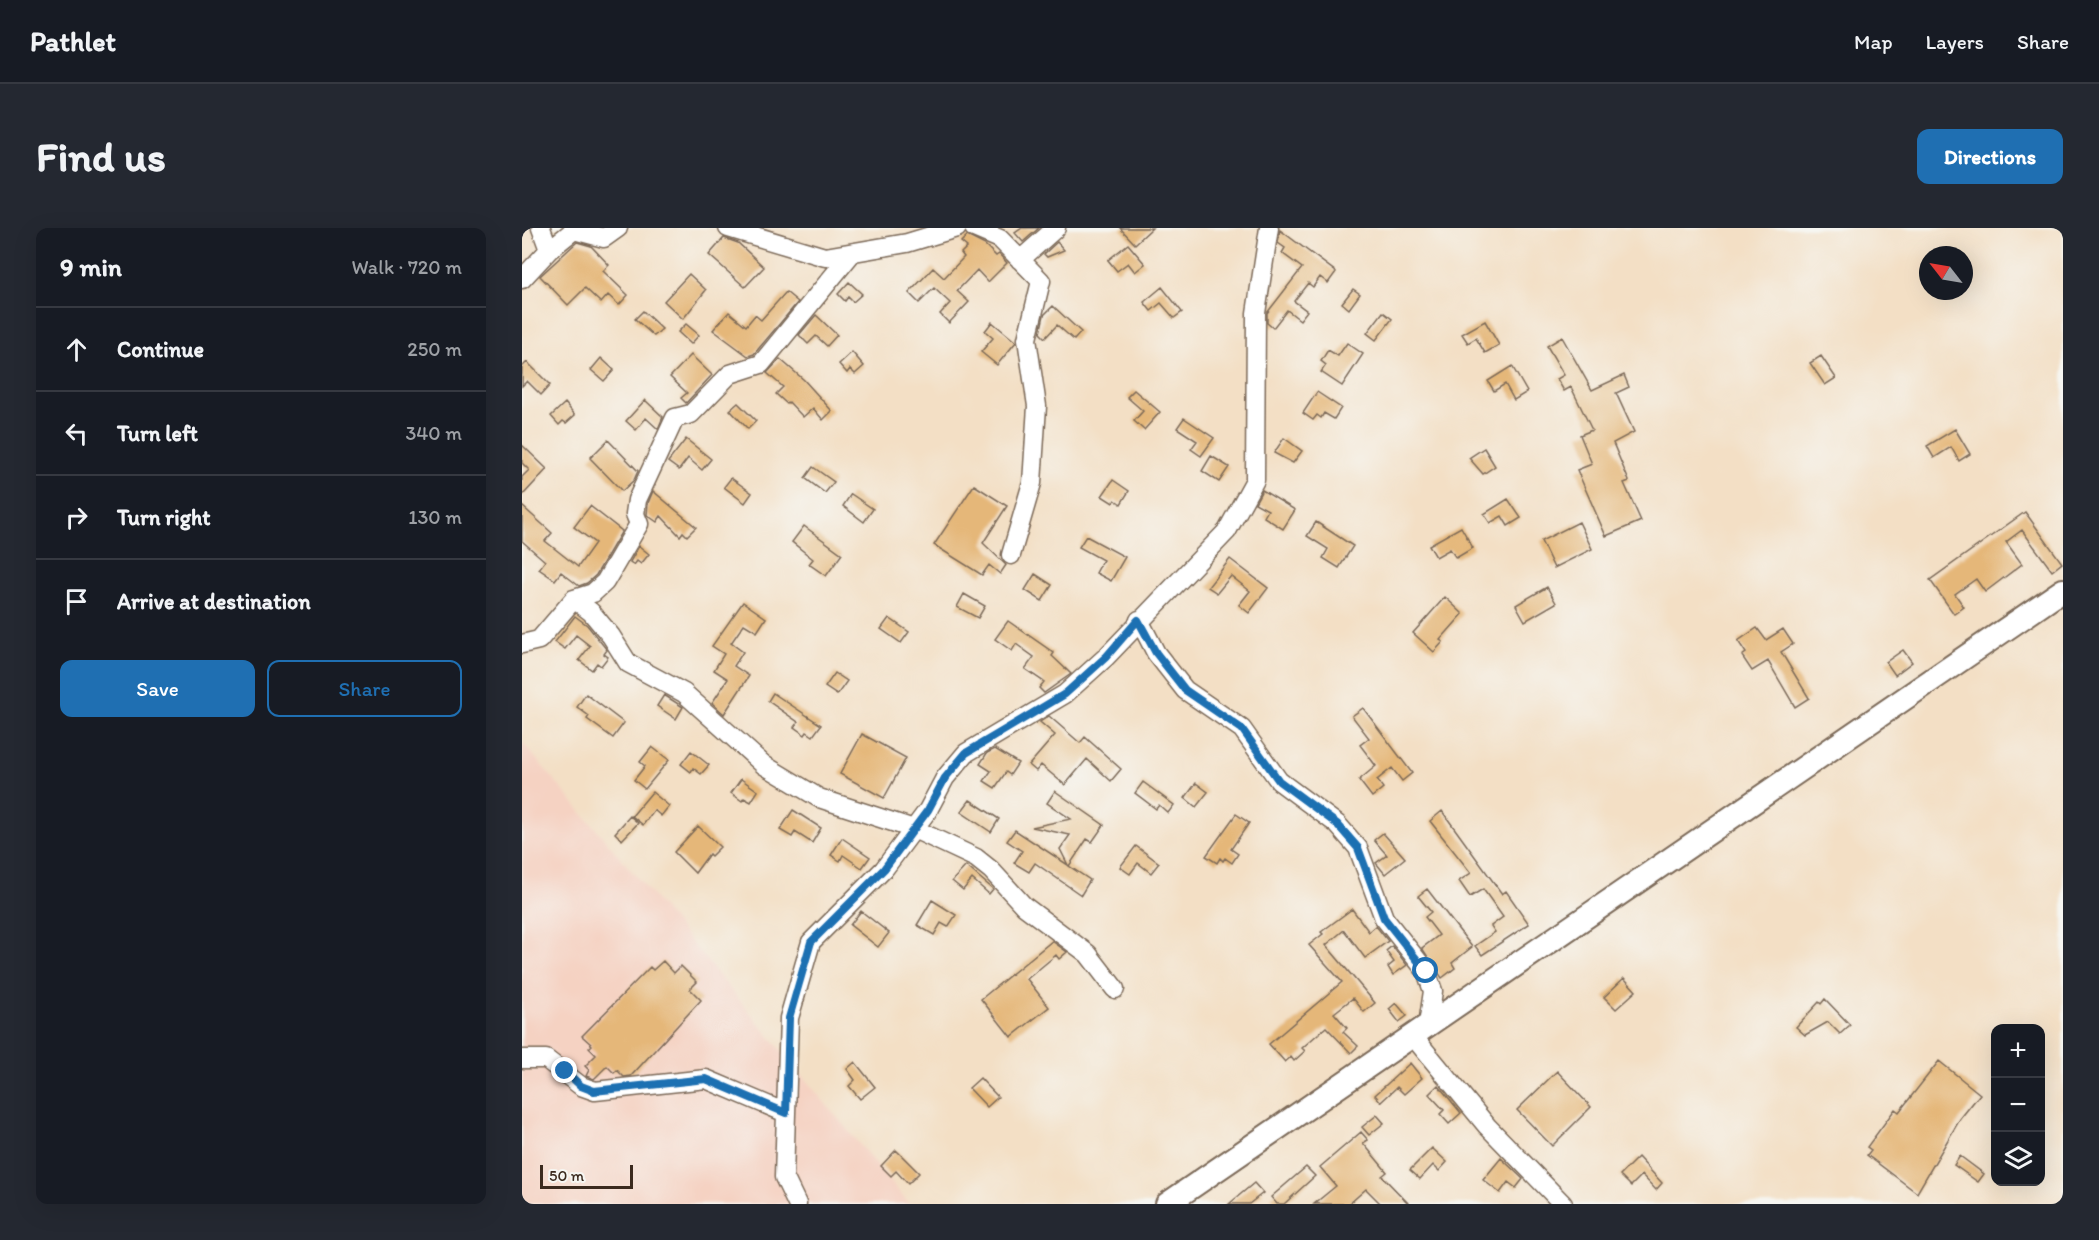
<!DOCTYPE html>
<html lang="en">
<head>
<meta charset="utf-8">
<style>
  body { margin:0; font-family:Itim,sans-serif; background:#242831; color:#f1f3f6 }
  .controls { position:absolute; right:18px; bottom:18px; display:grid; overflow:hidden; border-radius:12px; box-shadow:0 6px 24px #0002 }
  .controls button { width:54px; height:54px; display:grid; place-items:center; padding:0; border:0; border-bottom:2px solid #363941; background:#171b24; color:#f1f3f6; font:30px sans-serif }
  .compass { position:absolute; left:1397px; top:18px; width:54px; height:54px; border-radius:50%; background:#171b24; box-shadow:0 6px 24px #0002; rotate:301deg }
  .scale { position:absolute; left:18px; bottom:15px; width:93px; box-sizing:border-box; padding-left:6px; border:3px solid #3b2a1e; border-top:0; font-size:16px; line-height:21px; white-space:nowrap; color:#3b2a1e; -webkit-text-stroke:4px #f6f6f2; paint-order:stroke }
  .stop { position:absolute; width:18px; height:18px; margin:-14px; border:4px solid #1f6fb2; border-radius:50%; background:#fff }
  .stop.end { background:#1f6fb2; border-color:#fff; box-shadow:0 2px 6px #0008 }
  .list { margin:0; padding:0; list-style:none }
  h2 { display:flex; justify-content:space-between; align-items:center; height:78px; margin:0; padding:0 24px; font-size:26px }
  h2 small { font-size:20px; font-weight:400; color:#9ea1a6 }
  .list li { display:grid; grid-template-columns:39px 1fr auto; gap:18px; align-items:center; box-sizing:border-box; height:84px; padding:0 24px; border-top:2px solid #363941 }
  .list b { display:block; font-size:22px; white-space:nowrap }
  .list em { font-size:20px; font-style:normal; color:#9ea1a6 }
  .actions { display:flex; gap:12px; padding:18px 24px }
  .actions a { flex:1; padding:14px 0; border:2px solid #1f6fb2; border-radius:12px; text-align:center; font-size:21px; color:#1f6fb2 }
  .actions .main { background:#1f6fb2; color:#fff }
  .icon { flex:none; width:33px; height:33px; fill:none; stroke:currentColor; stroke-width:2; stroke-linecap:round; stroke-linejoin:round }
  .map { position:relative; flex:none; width:1541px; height:976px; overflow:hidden; border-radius:12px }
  header { display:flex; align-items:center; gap:36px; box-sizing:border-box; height:84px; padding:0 30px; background:#171b24; border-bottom:2px solid #363941 }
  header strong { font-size:28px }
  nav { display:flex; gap:33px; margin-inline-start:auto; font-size:21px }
  .intro { display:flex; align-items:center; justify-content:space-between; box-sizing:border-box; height:144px; padding:0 36px }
  h1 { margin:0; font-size:42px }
  .button { padding:15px 27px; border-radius:12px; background:#1f6fb2; color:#fff; font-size:21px; font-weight:700 }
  main { display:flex; gap:36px; padding:0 36px }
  aside { flex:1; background:#171b24; border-radius:12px; box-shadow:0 6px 24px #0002 }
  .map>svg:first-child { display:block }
  .built { fill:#f5d2c2 }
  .building { fill:#e5b779 }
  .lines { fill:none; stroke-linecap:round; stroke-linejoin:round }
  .minor-casing { stroke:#7b6958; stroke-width:21 }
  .major-casing { stroke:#7b6958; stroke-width:26 }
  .minor { stroke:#fff; stroke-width:18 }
  .major { stroke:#fff; stroke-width:22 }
  .route { stroke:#1f6fb2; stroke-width:8 }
</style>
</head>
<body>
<header>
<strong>Pathlet</strong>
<nav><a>Map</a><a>Layers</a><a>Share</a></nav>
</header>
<div class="intro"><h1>Find us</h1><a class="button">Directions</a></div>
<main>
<aside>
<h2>9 min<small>Walk · 720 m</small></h2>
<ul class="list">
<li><svg class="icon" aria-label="ahead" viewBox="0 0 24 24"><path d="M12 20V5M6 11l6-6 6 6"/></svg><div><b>Continue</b></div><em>250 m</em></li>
<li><svg class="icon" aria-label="left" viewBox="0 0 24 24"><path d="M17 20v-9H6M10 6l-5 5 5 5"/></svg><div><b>Turn left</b></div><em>340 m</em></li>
<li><svg class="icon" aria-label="right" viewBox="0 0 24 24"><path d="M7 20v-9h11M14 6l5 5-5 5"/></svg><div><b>Turn right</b></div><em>130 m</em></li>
<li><svg class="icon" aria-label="arrive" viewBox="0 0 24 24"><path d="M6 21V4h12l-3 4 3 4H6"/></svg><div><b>Arrive at destination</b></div></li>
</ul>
<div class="actions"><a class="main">Save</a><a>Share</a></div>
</aside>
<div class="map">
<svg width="1541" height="976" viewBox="0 0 1541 976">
  <rect width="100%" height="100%" fill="#f6f6f2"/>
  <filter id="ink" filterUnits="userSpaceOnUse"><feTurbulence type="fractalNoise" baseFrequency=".0167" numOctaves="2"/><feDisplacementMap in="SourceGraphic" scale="12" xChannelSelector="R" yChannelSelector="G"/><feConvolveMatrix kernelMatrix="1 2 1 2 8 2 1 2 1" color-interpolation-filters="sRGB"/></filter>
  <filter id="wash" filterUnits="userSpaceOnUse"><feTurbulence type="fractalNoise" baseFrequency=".008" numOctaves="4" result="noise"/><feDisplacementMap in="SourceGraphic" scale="24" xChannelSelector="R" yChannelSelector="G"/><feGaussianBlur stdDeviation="1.35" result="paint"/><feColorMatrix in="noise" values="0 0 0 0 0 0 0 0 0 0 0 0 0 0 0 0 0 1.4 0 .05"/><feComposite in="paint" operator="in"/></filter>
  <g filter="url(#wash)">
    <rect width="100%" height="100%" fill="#f3dfc5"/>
    <!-- built -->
    <path class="built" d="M 0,514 L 135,673 L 387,976 L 0,976 Z"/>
    <g id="blocks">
      <!-- building -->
      <path class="building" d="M 500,0 L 517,0 L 501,14 L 493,5 Z
        M 598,0 L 630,0 L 613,16 Z
        M 758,2 L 814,44 L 806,55 L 798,49 L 791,59 L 786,55 L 772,73 L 785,83 L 778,92 L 765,82 L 751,100 L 745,95 L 745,85 L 780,40 L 760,25 L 763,20 L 756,15 Z
        M 445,8 L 463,17 L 474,28 L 477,26 L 485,35 L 466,54 L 455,42 L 435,63 L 447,74 L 427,95 L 418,86 L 428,75 L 412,60 L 397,75 L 387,65 L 411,40 L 422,50 L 442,29 L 439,25 L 445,19 L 439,14 Z
        M 202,10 L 216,15 L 242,39 L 223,59 L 187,27 Z
        M 55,14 L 69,18 L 87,37 L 81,43 L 106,67 L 97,77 L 86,67 L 79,75 L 63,60 L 46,77 L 18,48 Z
        M 535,14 L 542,22 L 525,29 L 522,26 Z
        M 606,16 L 623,36 L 613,44 L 606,35 L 595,43 L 586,32 Z
        M 167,46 L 184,62 L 161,91 L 142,73 Z
        M 327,54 L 340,66 L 331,74 L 326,69 L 323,73 L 316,66 Z
        M 640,59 L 660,84 L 652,90 L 639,75 L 629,83 L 622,74 Z
        M 831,61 L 838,66 L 827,81 L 820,75 Z
        M 264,64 L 276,74 L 232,126 L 226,128 L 191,102 L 207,84 L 224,98 L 233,87 L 239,92 Z
        M 531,78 L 559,104 L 552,112 L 535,97 L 523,110 L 518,105 L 522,87 Z
        M 121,83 L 140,101 L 132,108 L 113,91 Z
        M 861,84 L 870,91 L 854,112 L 845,105 Z
        M 294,87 L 315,107 L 305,118 L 294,108 L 286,116 L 277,107 Z
        M 963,93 L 977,117 L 963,125 L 954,110 L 946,115 L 940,106 Z
        M 470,94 L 494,114 L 475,137 L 459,124 L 471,110 L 463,103 Z
        M 164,96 L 177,107 L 169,116 L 156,104 Z
        M 1040,109 L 1070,162 L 1102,147 L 1107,159 L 1094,165 L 1112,204 L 1091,215 L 1107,253 L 1102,255 L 1119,293 L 1084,308 L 1055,242 L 1070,236 L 1058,207 L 1070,202 L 1049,159 L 1042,163 L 1035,151 L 1042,147 L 1025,118 Z
        M 825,115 L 841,126 L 820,158 L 799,144 L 804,137 L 799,133 L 806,122 L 816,128 Z
        M 330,124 L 342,138 L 333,146 L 328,141 L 325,145 L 317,136 Z
        M 169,127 L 190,147 L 164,175 L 159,170 L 165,165 L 148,149 Z
        M 1299,128 L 1314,150 L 1303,157 L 1288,135 Z
        M 79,130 L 92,142 L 82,153 L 69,142 Z
        M 258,131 L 282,152 L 310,183 L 301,192 L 291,180 L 281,189 L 267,174 L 265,176 L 254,166 L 261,159 L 245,145 Z
        M 5,134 L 28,157 L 19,167 L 5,153 L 0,158 L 0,139 Z
        M 990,138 L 1005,164 L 992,172 L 983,156 L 972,163 L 966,153 Z
        M 612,162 L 638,184 L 622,202 L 612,193 L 621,183 L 605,169 Z
        M 795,164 L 819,180 L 812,191 L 802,185 L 799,190 L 795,187 L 791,192 L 781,185 Z
        M 123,172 L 141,189 L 136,201 L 124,190 L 114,202 L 104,193 Z
        M 43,175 L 53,187 L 44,195 L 41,193 L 37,197 L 29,188 Z
        M 216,175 L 234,193 L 226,201 L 208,182 Z
        M 662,190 L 692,210 L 679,228 L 669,221 L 675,213 L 655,200 Z
        M 1433,201 L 1448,226 L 1437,233 L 1429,219 L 1412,230 L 1405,218 Z
        M 762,210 L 780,223 L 771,235 L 752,225 Z
        M 164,211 L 189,231 L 180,242 L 166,230 L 157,242 L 146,234 Z
        M 86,212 L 116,243 L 112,252 L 100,263 L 68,230 Z
        M 0,217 L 25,241 L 0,268 L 0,249 L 7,242 L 0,235 Z
        M 962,220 L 973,238 L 961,246 L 947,230 Z
        M 689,228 L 707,239 L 697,254 L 680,243 Z
        M 291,239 L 312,254 L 303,265 L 283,250 Z
        M 209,250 L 230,265 L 223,275 L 202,259 Z
        M 591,252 L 607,263 L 599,276 L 593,272 L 591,275 L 580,268 Z
        M 452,257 L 485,278 L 461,315 L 484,337 L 478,346 L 467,337 L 460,347 L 412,317 Z
        M 740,262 L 773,282 L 761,301 L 742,289 L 746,282 L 733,275 Z
        M 131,263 L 174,299 L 165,308 L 161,304 L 158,308 L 139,288 L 135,294 L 125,287 L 126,275 Z
        M 329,266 L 351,281 L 342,294 L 321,278 Z
        M 986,271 L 999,290 L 986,298 L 980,288 L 968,295 L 962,286 Z
        M 0,278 L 30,305 L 23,313 L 56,339 L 73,315 L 52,299 L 68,278 L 100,303 L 74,347 L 65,355 L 57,358 L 39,344 L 33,352 L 17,341 L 23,333 L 0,313 Z
        M 1503,284 L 1540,335 L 1530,343 L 1500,302 L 1484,314 L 1500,336 L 1463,364 L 1454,351 L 1433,366 L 1442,379 L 1432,386 L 1408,352 Z
        M 794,294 L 831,318 L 817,340 L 801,330 L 806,321 L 785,308 Z
        M 1057,294 L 1070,321 L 1032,340 L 1019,313 Z
        M 282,298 L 320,326 L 304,348 L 287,336 L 291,331 L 270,314 Z
        M 939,299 L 951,320 L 934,330 L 928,321 L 914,329 L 907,317 Z
        M 564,308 L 603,329 L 589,353 L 574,345 L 581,332 L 557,319 Z
        M 117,318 L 127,326 L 119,336 L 115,333 L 112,337 L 108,334 Z
        M 708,331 L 746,360 L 727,385 L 717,377 L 728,363 L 709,348 L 695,365 L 686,359 Z
        M 513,346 L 530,357 L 520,373 L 503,362 Z
        M 1025,359 L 1034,375 L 1003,393 L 994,377 Z
        M 442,366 L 463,378 L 456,390 L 435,379 Z
        M 923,369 L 941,386 L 918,412 L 921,414 L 912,424 L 891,405 Z
        M 221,374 L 244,390 L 235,404 L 222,396 L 209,415 L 221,424 L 212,438 L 227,448 L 202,486 L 190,475 L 206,451 L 192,442 L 202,426 L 190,418 Z
        M 53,388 L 65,397 L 85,422 L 82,426 L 86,429 L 79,438 L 75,435 L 70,442 L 57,432 L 68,418 L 54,407 L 43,421 L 33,414 Z
        M 367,390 L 387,404 L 379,415 L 359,401 Z
        M 486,393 L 532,425 L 530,428 L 549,446 L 522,465 L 517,460 L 522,454 L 503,441 L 512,429 L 494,416 L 490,423 L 473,411 Z
        M 1235,400 L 1244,412 L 1261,401 L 1271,416 L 1259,424 L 1287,470 L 1273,479 L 1246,433 L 1230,443 L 1220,428 L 1224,425 L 1216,413 Z
        M 1381,422 L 1390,434 L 1373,447 L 1364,434 Z
        M 313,445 L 325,453 L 315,467 L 303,459 Z
        M 251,465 L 299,497 L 291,508 L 285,504 L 283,507 L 272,499 L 276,494 L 246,473 Z
        M 64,466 L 102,495 L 91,510 L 65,491 L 67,488 L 55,479 Z
        M 142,467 L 161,479 L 154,491 L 135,478 Z
        M 841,480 L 890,545 L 880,553 L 870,540 L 855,552 L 861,560 L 850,569 L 837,552 L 854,538 L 838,517 L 847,510 L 830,488 Z
        M 527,488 L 558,515 L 563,509 L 599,541 L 589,553 L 565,531 L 543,557 L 519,537 L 514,543 L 507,537 L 533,507 L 518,494 Z
        M 340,506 L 384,530 L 362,570 L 318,546 Z
        M 130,519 L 147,532 L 123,561 L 112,552 L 123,538 L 118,534 Z
        M 473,521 L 496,535 L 488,547 L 484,544 L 473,560 L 462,553 L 469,543 L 458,536 L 465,525 Z
        M 169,523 L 187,537 L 179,546 L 171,540 L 169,544 L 159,536 Z
        M 219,551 L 236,563 L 229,574 L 222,570 L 220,573 L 209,565 Z
        M 621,554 L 652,577 L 646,585 L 637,577 L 634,581 L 613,565 Z
        M 674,555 L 686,564 L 674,579 L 663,570 Z
        M 533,563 L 582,597 L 570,614 L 565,611 L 547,638 L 568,652 L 559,667 L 513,635 L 507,644 L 492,635 L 500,623 L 485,613 L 493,602 L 546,637 L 538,621 L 548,607 L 510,599 L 549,591 L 525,575 Z
        M 130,564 L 147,578 L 139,588 L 132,582 L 121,597 L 110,588 Z
        M 448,572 L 477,591 L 469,604 L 439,584 Z
        M 271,582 L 299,600 L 290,615 L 273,604 L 270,609 L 258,602 Z
        M 920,583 L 980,666 L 984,663 L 1007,696 L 960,727 L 953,718 L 973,704 L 969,698 L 981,689 L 961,661 L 948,669 L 937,653 L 949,645 L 908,593 Z
        M 714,586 L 727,595 L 709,621 L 716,626 L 710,635 L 703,630 L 701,633 L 698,630 L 695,635 L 684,628 Z
        M 108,588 L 116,595 L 100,612 L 93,605 Z
        M 176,598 L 198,619 L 189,628 L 187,626 L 173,645 L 152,624 Z
        M 861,605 L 883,630 L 863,646 L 854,635 L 865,627 L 852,612 Z
        M 320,610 L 348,629 L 340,640 L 321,627 L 318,633 L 309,627 Z
        M 614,618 L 637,635 L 629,645 L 616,635 L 608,646 L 598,639 Z
        M 444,638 L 471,661 L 467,666 L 450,651 L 441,662 L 430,653 Z
        M 905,661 L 950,719 L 930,735 L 933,740 L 920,750 L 900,720 L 917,707 L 903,689 L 909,684 L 896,668 Z
        M 410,672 L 434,687 L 426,699 L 419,695 L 412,707 L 395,697 Z
        M 830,681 L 847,704 L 854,698 L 866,713 L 843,730 L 822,702 L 804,717 L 853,775 L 842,784 L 831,770 L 812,785 L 825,800 L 821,804 L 836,818 L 829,825 L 804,799 L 780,820 L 783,823 L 772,833 L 769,829 L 763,834 L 747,816 L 820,754 L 787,717 L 801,706 L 799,704 Z
        M 339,683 L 367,705 L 356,719 L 328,697 Z
        M 530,713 L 545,724 L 537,731 L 534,727 L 505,751 L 527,779 L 489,809 L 459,771 Z
        M 870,718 L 885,737 L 871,747 L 866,739 L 872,734 L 864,723 Z
        M 141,733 L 152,745 L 159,738 L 175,754 L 168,761 L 179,772 L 109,848 L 102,849 L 95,842 L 92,845 L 85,838 L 72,851 L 64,848 L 67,842 L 63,838 L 74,827 L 67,820 L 70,817 L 60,808 L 128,739 L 131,742 Z
        M 1102,750 L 1114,763 L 1094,781 L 1082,769 Z
        M 1303,771 L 1328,797 L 1318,806 L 1306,794 L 1283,807 L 1274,799 L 1297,774 L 1299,776 Z
        M 874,775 L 885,788 L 877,794 L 867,781 Z
        M 1417,833 L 1458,866 L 1438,891 L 1395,965 L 1345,927 L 1349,922 L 1345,919 L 1373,881 L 1377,884 Z
        M 333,834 L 353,859 L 338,871 L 327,858 L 333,852 L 325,841 Z
        M 888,835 L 900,850 L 882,866 L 875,859 L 859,874 L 853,867 Z
        M 1035,843 L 1069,879 L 1030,918 L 995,882 Z
        M 458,850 L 476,869 L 465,879 L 447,860 Z
        M 916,857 L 939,885 L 927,896 L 918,886 L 922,882 L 907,866 Z
        M 855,887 L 862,895 L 847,907 L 840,899 Z
        M 839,904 L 846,912 L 841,915 L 865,944 L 860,948 L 887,976 L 859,976 L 844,961 L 827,976 L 792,976 L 814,958 L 798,939 Z
        M 910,920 L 925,934 L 917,943 L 911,937 L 898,951 L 888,942 Z
        M 374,922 L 397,945 L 386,956 L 374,943 L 369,948 L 359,938 Z
        M 1438,928 L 1462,946 L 1456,954 L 1432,937 Z
        M 1116,929 L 1140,955 L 1134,962 L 1120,947 L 1109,958 L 1098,947 Z
        M 979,930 L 1001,951 L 994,960 L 986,954 L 978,965 L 961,952 Z
        M 784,939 L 793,948 L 762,976 L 755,976 L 749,969 Z
        M 732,955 L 741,965 L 727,976 L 707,976 Z"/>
    </g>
  </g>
  <g filter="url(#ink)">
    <use href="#blocks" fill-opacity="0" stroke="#7b6958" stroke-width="1.5"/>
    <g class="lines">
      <defs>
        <path id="minor" d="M 206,0 L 303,29 L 385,15 L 435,0
          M 452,0 L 478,11 L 519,53 L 505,111 L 515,178 L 510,255 L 489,327
          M 27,22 L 52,2 L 82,10 L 96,0
          M 498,32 L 534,0
          M 0,51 L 27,22 L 19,0
          M 52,371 L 69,384 L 89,408 L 106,435 L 162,465 L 242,537 L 297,570 L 392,601 L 454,630 L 469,642 L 502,678 L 566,726 L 593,761
          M 617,392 L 634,425 L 663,462 L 720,501 L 757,553 L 815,596 L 836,620 L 862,690 L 904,743 L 911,763 L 906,797
          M 0,416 L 17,412 L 52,371 L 71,365 L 83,354 L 117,296 L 113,286 L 115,272 L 153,190 L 169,186 L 208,146 L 239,136 L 330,25
          M 890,807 L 965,898 L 1041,976
          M 0,831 L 24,831 L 59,858 L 73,863 L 184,851 L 264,885
          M 275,976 L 262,949 L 267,790 L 289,714 L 362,641 L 406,582 L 423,550 L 444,525 L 543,466 L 584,429 L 705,303 L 733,252 L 734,85 L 747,0"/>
        <path id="major" d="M 645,976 L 1541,362"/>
      </defs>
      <!-- minor casing -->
      <use href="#minor" class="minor-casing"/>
      <!-- major casing -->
      <use href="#major" class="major-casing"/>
      <!-- minor -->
      <use href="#minor" class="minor"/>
      <!-- major -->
      <use href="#major" class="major"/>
    </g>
  </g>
  <g class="lines" filter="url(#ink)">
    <!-- route -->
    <path class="route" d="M 43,843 L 59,858 L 72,863 L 184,851 L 264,885 L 267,790 L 289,714 L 362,641 L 406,582 L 423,550 L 444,525 L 543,466 L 584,429 L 616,392 L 634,425 L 663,462 L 720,501 L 757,553 L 815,596 L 836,620 L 862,690 L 904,743"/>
  </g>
</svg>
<div class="controls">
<button>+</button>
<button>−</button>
<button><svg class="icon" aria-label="layers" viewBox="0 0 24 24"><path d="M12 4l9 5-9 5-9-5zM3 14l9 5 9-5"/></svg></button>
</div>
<svg class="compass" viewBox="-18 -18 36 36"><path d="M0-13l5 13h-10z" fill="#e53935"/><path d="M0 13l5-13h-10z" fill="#9ea1a6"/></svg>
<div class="scale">50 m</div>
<div class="stop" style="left:904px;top:743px"></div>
<div class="stop end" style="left:43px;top:843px"></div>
</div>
</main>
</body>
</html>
